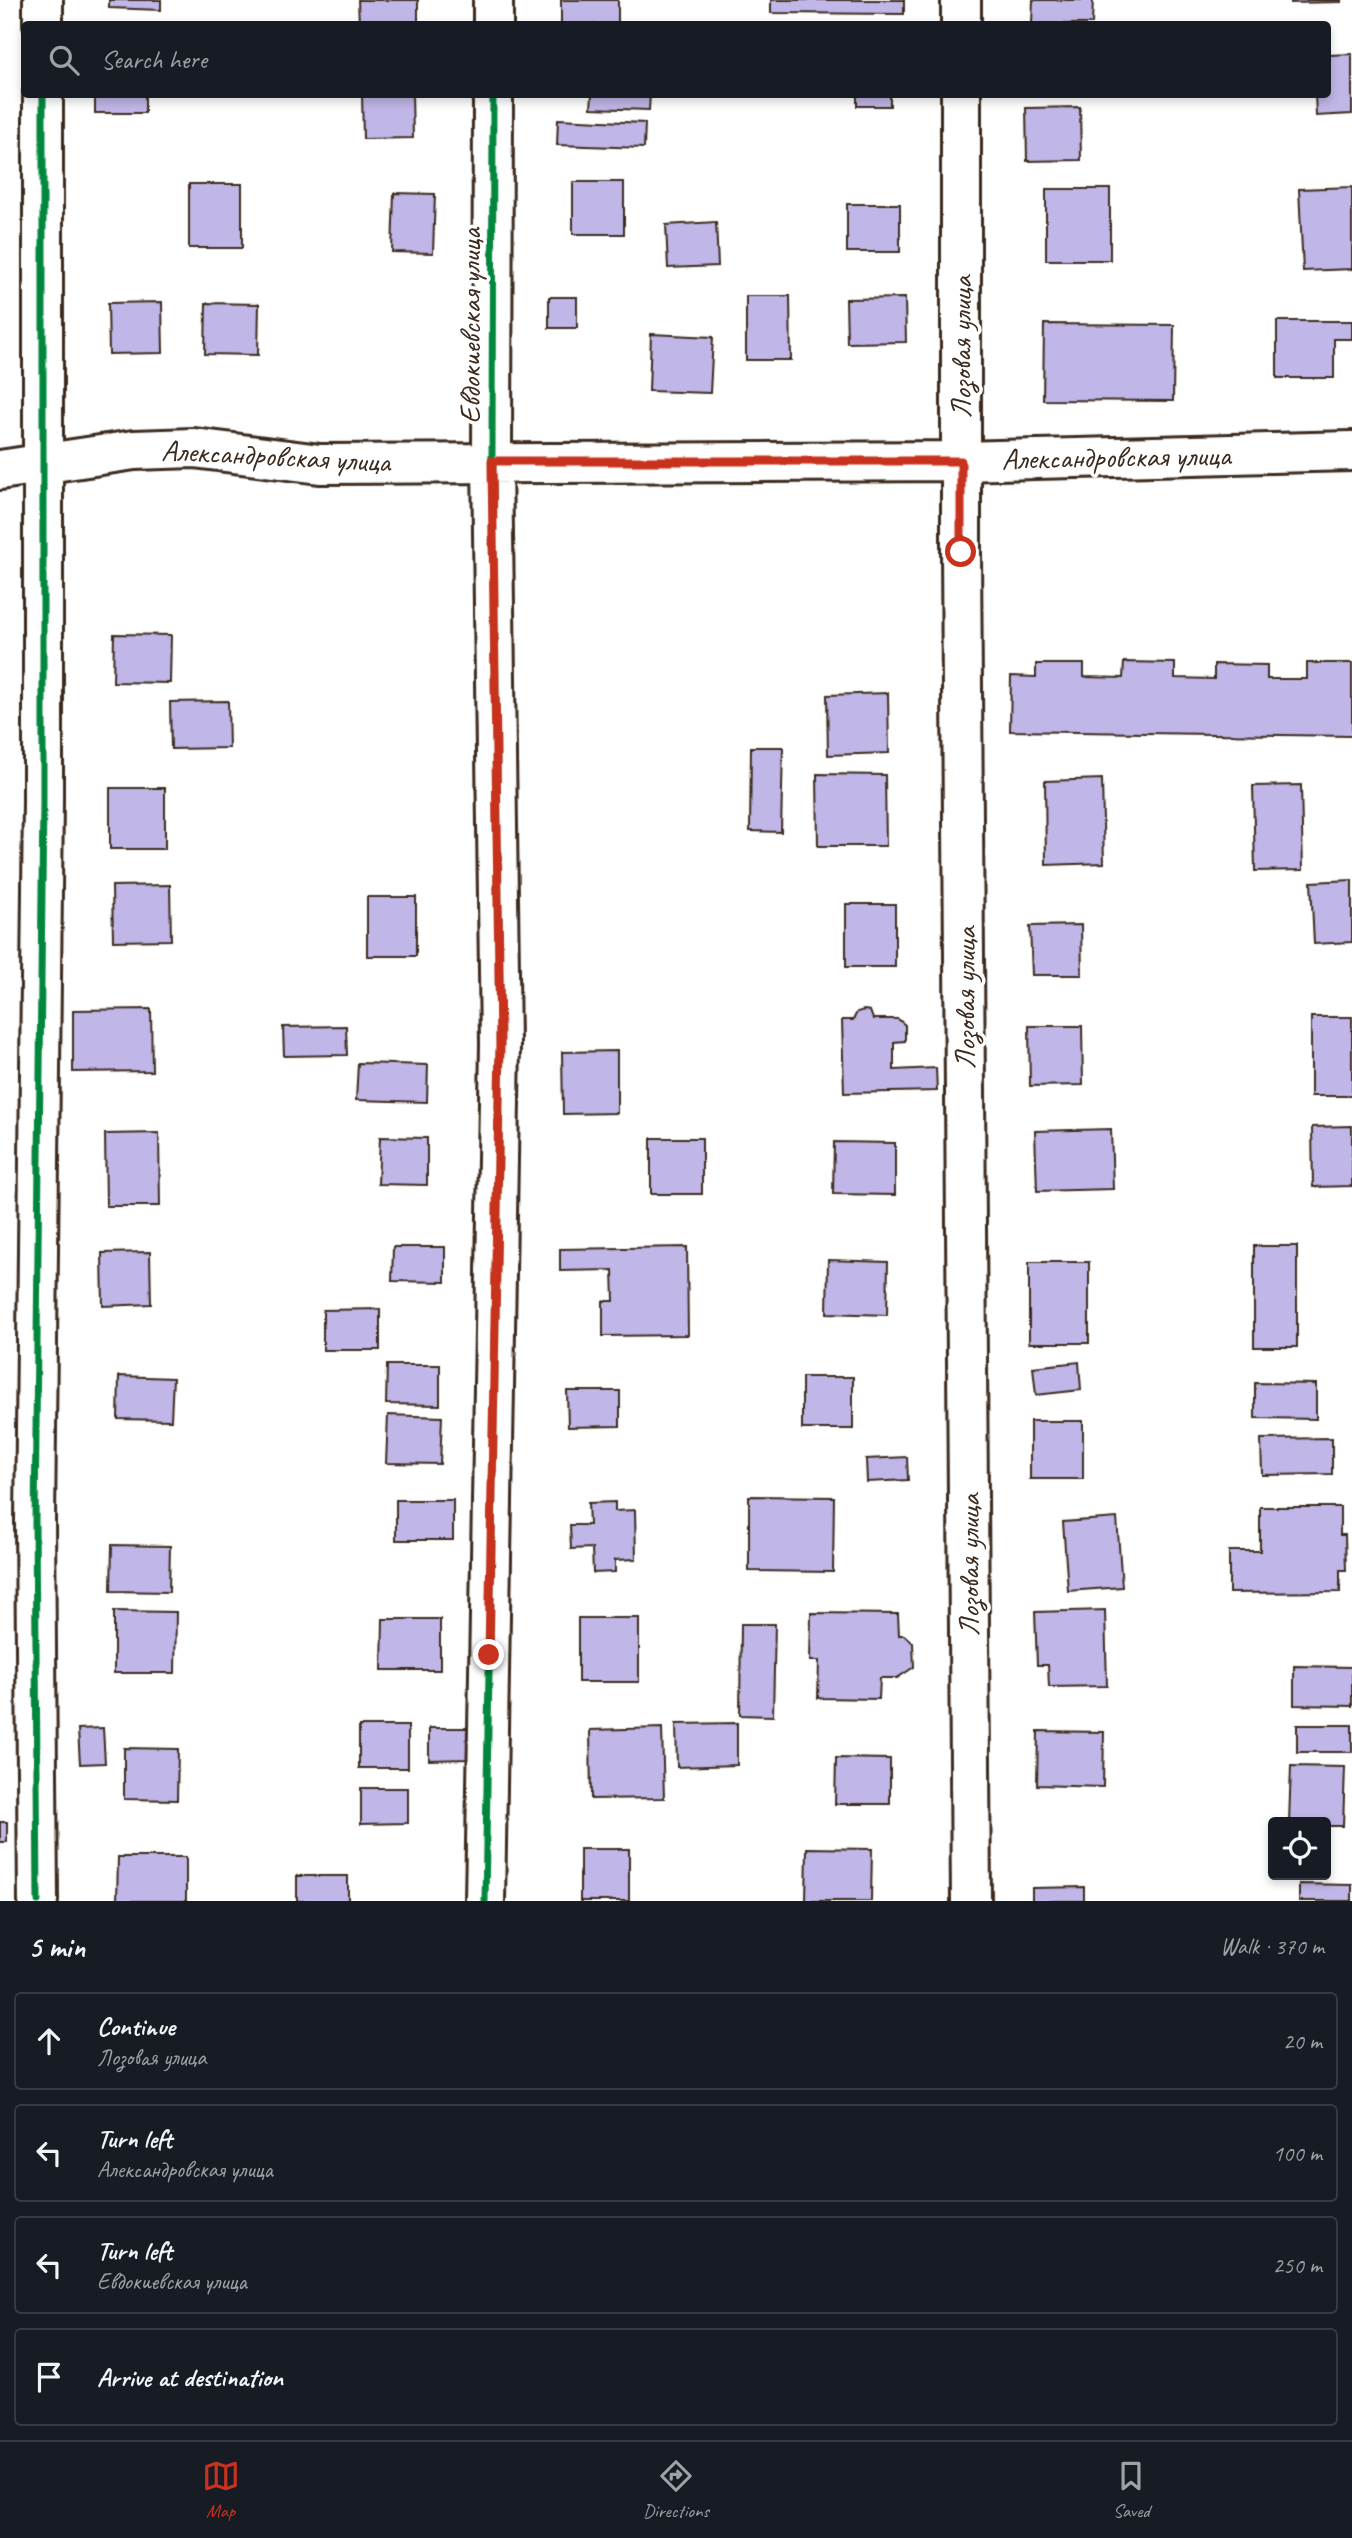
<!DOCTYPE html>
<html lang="en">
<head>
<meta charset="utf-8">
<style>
  body { margin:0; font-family:Caveat,sans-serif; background:#20242c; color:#f1f3f6 }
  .controls { position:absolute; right:21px; bottom:21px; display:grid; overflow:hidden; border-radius:7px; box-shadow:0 4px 10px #0003 }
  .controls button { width:63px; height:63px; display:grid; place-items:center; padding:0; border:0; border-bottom:2px solid #363941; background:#171b24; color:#f1f3f6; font:35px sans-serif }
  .stop { position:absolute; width:21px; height:21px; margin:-16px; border:5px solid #c8321e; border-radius:50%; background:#fff }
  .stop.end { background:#c8321e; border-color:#fff; box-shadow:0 2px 7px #0008 }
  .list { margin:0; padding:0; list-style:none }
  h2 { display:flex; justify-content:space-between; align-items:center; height:91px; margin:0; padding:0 28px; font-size:30px }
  h2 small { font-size:23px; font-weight:400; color:#9ea1a6 }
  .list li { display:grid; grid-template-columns:46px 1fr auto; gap:21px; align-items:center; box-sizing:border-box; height:98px; margin:0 14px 14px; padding:0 14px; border:2px solid #363941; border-radius:7px }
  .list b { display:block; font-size:26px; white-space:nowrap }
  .list p { margin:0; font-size:23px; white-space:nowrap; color:#9ea1a6 }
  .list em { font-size:23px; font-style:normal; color:#9ea1a6 }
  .icon { flex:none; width:38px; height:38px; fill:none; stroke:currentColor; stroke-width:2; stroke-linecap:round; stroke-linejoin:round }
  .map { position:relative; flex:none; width:1352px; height:1901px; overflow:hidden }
  .search { position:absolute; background:#171b24; box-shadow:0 4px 10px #0003; left:21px; right:21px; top:21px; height:77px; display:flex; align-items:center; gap:18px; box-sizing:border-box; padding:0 24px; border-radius:7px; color:#9ea1a6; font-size:26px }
  .sheet { height:539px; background:#171b24 }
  nav { display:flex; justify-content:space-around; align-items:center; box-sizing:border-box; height:98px; border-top:2px solid #363941; background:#171b24; font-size:19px; color:#9ea1a6 }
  nav a { display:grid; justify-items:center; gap:4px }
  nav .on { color:#c8321e }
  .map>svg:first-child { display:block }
  .building { fill:#c0b6e7; stroke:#3b2a1e; stroke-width:2 }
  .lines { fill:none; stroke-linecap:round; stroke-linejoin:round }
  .minor-casing { stroke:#3b2a1e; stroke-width:44 }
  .minor { stroke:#fff; stroke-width:38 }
  .cycleway-casing { stroke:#fff; stroke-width:11 }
  .cycleway { stroke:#00873e; stroke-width:7 }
  .route { stroke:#c8321e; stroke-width:9 }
  .labels { text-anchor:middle; stroke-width:7; stroke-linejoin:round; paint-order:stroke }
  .street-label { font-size:30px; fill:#3b2a1e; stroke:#fff }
</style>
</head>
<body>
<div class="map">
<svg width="1352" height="1901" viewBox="0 0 1352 1901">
  <rect width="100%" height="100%" fill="#fff"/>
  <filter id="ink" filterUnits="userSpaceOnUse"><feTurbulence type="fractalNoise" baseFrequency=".0143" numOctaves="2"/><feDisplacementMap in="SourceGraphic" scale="14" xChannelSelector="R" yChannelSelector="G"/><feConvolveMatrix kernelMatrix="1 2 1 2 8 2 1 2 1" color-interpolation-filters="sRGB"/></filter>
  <g filter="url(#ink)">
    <!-- building -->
    <path class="building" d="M 109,0 L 161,0 L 161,10 L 109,8 Z
      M 358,0 L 418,0 L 418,24 L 359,24 Z
      M 561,0 L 618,0 L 618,24 L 561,24 Z
      M 771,0 L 904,0 L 904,14 L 771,13 Z
      M 1033,0 L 1093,0 L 1092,24 L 1032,24 Z
      M 1291,0 L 1341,0 L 1341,2 L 1291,3 Z
      M 1352,54 L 1352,114 L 1316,116 L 1315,94 L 1328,94 L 1328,55 Z
      M 95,94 L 145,94 L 145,113 L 95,113 Z
      M 362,94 L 412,94 L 413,138 L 363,139 Z
      M 592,94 L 650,94 L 649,110 L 591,108 Z
      M 857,94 L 890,94 L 890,106 L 857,106 Z
      M 1080,107 L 1081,160 L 1027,161 L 1026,108 Z
      M 558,119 L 645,123 L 644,148 L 557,145 Z
      M 573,182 L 624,182 L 624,234 L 573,234 Z
      M 189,184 L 242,184 L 242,248 L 189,248 Z
      M 1352,187 L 1352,269 L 1303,271 L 1299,189 Z
      M 1046,189 L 1110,189 L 1110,260 L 1046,260 Z
      M 394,193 L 435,194 L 433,253 L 392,252 Z
      M 847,204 L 900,204 L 900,252 L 847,252 Z
      M 716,222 L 718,266 L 668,268 L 666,225 Z
      M 746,296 L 790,296 L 791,360 L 746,360 Z
      M 549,297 L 577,297 L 577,328 L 549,328 Z
      M 905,298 L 906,342 L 847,343 L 846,299 Z
      M 162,302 L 163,353 L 109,354 L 108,303 Z
      M 206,303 L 259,304 L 258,355 L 205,354 Z
      M 1277,321 L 1352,321 L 1352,339 L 1334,339 L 1334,378 L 1277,378 Z
      M 1044,324 L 1174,325 L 1173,401 L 1043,400 Z
      M 651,334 L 713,337 L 710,393 L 649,391 Z
      M 114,634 L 171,635 L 170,683 L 113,682 Z
      M 1124,662 L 1175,663 L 1175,678 L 1214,679 L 1214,664 L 1267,665 L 1267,679 L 1307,679 L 1307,663 L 1352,663 L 1352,736 L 1010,731 L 1011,676 L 1036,677 L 1036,664 L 1084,664 L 1084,677 L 1123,678 Z
      M 888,693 L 889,753 L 828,755 L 827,695 Z
      M 228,701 L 229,748 L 171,749 L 170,702 Z
      M 751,747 L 783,747 L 781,832 L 750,831 Z
      M 817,774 L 885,775 L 886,846 L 818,846 Z
      M 1102,779 L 1104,863 L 1046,865 L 1045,781 Z
      M 1301,785 L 1303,870 L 1255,871 L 1253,786 Z
      M 110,788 L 165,788 L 165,849 L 110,849 Z
      M 1352,880 L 1352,942 L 1314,944 L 1311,882 Z
      M 170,885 L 171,940 L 113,941 L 112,886 Z
      M 367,897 L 416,897 L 416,956 L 367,956 Z
      M 846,904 L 895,904 L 895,967 L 846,967 Z
      M 1081,925 L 1082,975 L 1032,975 L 1030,926 Z
      M 151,1009 L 152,1071 L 73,1072 L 73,1010 Z
      M 864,1010 L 870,1011 L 873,1019 L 898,1019 L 905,1025 L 905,1041 L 894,1042 L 894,1070 L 936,1068 L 937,1091 L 844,1093 L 842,1020 L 853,1020 L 857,1012 Z
      M 1311,1017 L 1352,1017 L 1352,1096 L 1311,1096 Z
      M 346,1026 L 347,1055 L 284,1056 L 283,1027 Z
      M 1029,1026 L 1082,1026 L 1083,1085 L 1030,1086 Z
      M 617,1051 L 617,1113 L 563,1114 L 562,1052 Z
      M 358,1063 L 428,1065 L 427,1102 L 356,1100 Z
      M 1352,1126 L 1352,1186 L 1313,1187 L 1312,1127 Z
      M 1111,1129 L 1113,1189 L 1037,1191 L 1035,1131 Z
      M 159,1133 L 160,1206 L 106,1206 L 105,1134 Z
      M 380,1137 L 427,1138 L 427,1185 L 378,1184 Z
      M 651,1138 L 702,1138 L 702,1194 L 651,1194 Z
      M 834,1142 L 895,1143 L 895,1195 L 833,1194 Z
      M 1254,1246 L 1297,1246 L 1297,1347 L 1254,1347 Z
      M 393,1247 L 445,1247 L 445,1282 L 392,1281 Z
      M 687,1247 L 688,1335 L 603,1336 L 603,1301 L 614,1301 L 613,1270 L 560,1271 L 560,1249 Z
      M 150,1252 L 151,1304 L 103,1306 L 102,1253 Z
      M 828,1260 L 888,1262 L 887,1315 L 827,1313 Z
      M 1029,1262 L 1089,1262 L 1089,1343 L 1029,1343 Z
      M 380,1309 L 380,1350 L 323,1350 L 323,1310 Z
      M 1079,1362 L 1081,1390 L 1036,1395 L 1033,1367 Z
      M 387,1365 L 440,1365 L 440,1405 L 386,1404 Z
      M 119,1376 L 173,1378 L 171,1420 L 118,1419 Z
      M 802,1377 L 853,1377 L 853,1429 L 802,1429 Z
      M 1255,1383 L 1316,1384 L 1316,1419 L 1255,1418 Z
      M 567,1391 L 620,1391 L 620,1426 L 568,1427 Z
      M 388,1415 L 442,1417 L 440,1464 L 386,1463 Z
      M 1030,1421 L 1083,1421 L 1083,1479 L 1030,1479 Z
      M 1332,1438 L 1332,1474 L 1262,1475 L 1261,1439 Z
      M 907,1457 L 908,1480 L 867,1482 L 866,1459 Z
      M 749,1496 L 834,1497 L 833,1572 L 749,1571 Z
      M 396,1500 L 453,1500 L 453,1540 L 396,1540 Z
      M 615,1502 L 615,1511 L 635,1510 L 636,1559 L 615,1560 L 615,1572 L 593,1573 L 592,1548 L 571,1549 L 570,1525 L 589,1525 L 588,1503 Z
      M 1260,1507 L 1340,1507 L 1340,1535 L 1345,1535 L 1346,1570 L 1340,1570 L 1340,1592 L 1229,1593 L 1229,1551 L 1260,1551 Z
      M 1117,1518 L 1122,1587 L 1068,1591 L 1063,1522 Z
      M 112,1545 L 170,1546 L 169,1592 L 111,1591 Z
      M 1105,1610 L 1107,1686 L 1049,1687 L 1048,1665 L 1037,1665 L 1035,1612 Z
      M 114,1611 L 176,1612 L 175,1673 L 114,1673 Z
      M 811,1613 L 898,1614 L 899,1635 L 904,1635 L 913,1643 L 914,1667 L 897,1678 L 880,1678 L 879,1699 L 818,1698 L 819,1661 L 810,1661 Z
      M 578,1618 L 639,1618 L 639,1682 L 578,1682 Z
      M 383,1619 L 440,1619 L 440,1670 L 382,1670 Z
      M 741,1624 L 775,1624 L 773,1716 L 740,1715 Z
      M 1294,1666 L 1352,1667 L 1352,1706 L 1294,1705 Z
      M 737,1723 L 737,1765 L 677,1767 L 676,1724 Z
      M 1297,1725 L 1352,1725 L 1352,1752 L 1297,1752 Z
      M 359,1726 L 408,1726 L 408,1768 L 359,1768 Z
      M 103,1728 L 105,1763 L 80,1764 L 78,1729 Z
      M 429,1728 L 469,1728 L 470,1759 L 429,1760 Z
      M 662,1728 L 664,1798 L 591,1799 L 590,1730 Z
      M 1038,1731 L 1104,1732 L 1103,1787 L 1037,1785 Z
      M 124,1748 L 178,1749 L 177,1800 L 124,1799 Z
      M 836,1758 L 890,1759 L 890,1804 L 835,1804 Z
      M 1291,1766 L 1345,1767 L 1343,1826 L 1326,1826 L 1326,1822 L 1289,1822 Z
      M 361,1788 L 408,1788 L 408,1823 L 361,1824 Z
      M 0,1822 L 7,1822 L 7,1842 L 0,1842 Z
      M 807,1848 L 872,1849 L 871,1901 L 806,1901 Z
      M 580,1849 L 629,1849 L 629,1901 L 580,1901 Z
      M 118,1857 L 186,1857 L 186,1901 L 117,1901 Z
      M 297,1876 L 348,1876 L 348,1901 L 297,1901 Z
      M 1299,1884 L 1352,1885 L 1352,1901 L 1299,1901 Z
      M 1084,1887 L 1084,1901 L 1032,1901 L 1032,1888 Z"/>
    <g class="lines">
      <defs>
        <path id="minor" d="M 43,0 L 43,24
          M 961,0 L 961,24
          M 493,24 L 493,0
          M 961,94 L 961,552 L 971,1901
          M 0,470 L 134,450 L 194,448 L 320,464 L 961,461 L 1352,451
          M 38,1901 L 35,1521 L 43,800 L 43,94
          M 485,1901 L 500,1044 L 492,461 L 493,94"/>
      </defs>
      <!-- minor casing -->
      <use href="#minor" class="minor-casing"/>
      <!-- minor -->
      <use href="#minor" class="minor"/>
      <defs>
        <path id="cycleway" d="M 38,1901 L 35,1521 L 43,800 L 43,94
          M 485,1901 L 500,1044 L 492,461 L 493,94"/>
      </defs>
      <!-- cycleway casing -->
      <use href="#cycleway" class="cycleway-casing"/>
      <!-- cycleway -->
      <use href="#cycleway" class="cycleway"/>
    </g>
  </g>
  <g class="lines" filter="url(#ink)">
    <!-- route -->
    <path class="route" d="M 489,1655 L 500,1044 L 492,461 L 961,461 L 961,552"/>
  </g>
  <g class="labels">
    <!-- street labels -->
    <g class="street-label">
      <text transform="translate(470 326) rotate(-90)" y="10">Евдокиевская улица</text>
      <text transform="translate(961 347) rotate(-90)" y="10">Лозовая улица</text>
      <text transform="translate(276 456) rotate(3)" y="10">Александровская улица</text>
      <text transform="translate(1116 457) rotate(-1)" y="10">Александровская улица</text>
      <text transform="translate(965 998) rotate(-90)" y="10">Лозовая улица</text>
      <text transform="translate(969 1565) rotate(-90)" y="10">Лозовая улица</text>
    </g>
  </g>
</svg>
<div class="controls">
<button><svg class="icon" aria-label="locate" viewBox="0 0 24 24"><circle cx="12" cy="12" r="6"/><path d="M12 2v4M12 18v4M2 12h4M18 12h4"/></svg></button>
</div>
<div class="stop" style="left:961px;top:552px"></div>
<div class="stop end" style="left:489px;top:1655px"></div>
<div class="search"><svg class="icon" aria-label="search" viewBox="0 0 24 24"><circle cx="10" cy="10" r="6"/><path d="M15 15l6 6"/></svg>Search here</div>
</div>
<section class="sheet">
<h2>5 min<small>Walk · 370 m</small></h2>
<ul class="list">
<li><svg class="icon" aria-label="ahead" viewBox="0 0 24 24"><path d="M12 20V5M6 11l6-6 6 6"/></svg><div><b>Continue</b><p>Лозовая улица</p></div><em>20 m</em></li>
<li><svg class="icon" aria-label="left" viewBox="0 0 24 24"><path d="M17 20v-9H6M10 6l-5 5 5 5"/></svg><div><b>Turn left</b><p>Александровская улица</p></div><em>100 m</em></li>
<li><svg class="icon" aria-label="left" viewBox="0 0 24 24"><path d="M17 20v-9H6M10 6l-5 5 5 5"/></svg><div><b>Turn left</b><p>Евдокиевская улица</p></div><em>250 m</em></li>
<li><svg class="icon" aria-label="arrive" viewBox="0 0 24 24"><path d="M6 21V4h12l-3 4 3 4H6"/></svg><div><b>Arrive at destination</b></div></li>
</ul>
</section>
<nav>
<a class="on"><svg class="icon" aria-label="map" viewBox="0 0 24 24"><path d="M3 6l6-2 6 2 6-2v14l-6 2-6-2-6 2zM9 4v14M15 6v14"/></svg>Map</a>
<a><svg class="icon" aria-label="directions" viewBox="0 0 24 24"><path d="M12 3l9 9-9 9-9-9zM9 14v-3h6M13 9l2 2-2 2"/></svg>Directions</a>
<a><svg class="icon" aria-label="saved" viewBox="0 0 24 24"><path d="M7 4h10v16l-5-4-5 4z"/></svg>Saved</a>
</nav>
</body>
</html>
